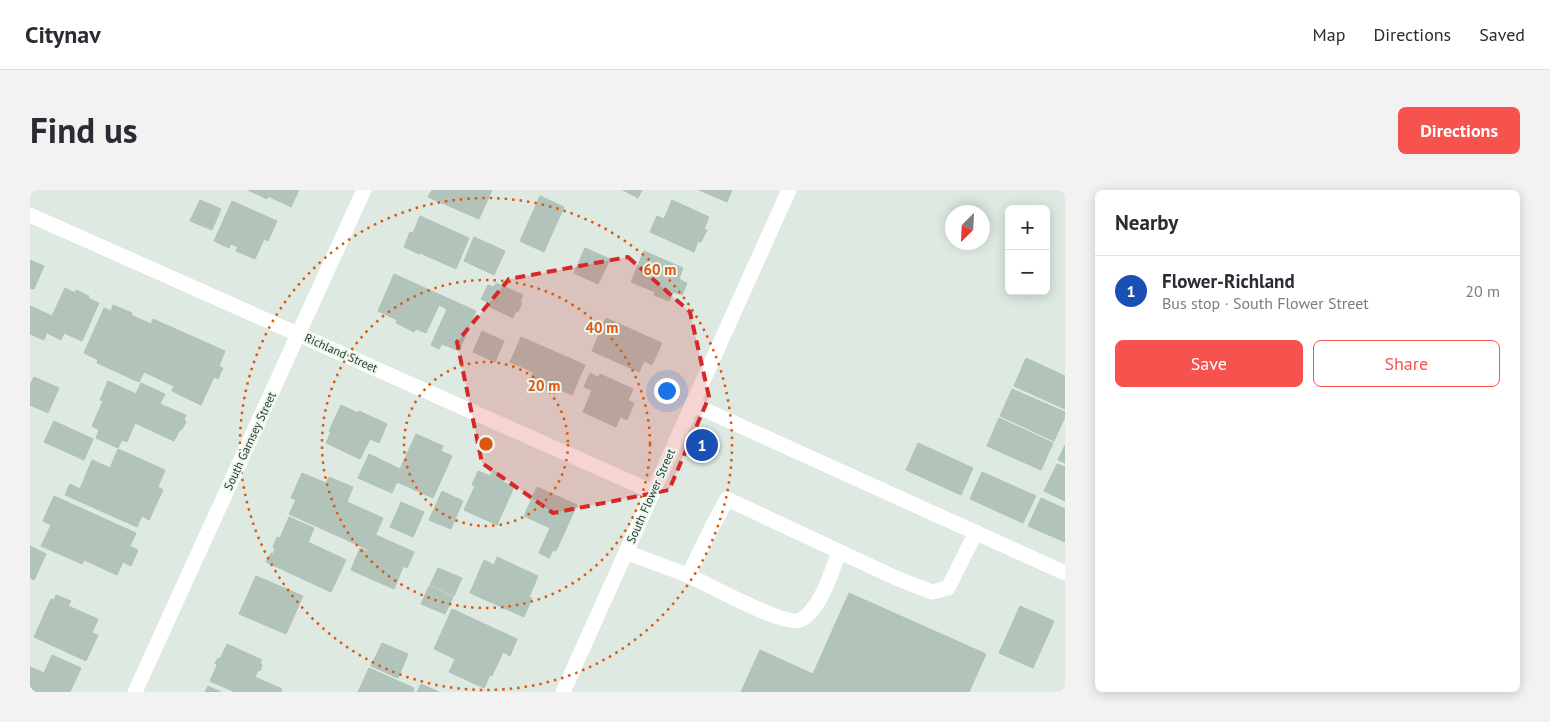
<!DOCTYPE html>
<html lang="en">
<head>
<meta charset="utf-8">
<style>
  body { margin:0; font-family:"PT Sans",sans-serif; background:#f2f2f3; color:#2b2b33 }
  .controls { position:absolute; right:15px; top:15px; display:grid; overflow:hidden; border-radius:8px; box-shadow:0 2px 12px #0003 }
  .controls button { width:45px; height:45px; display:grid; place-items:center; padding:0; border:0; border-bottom:1px solid #e1e1e2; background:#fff; color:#2b2b33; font:25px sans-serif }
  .compass { position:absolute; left:915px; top:15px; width:45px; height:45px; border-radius:50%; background:#fff; box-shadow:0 2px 12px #0003; rotate:204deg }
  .you { position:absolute; left:636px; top:200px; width:18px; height:18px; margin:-12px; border:4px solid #fff; border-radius:50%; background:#1a73e8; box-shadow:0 0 0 8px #1a73e833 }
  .badge { display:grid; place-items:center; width:32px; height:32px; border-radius:50%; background:#f6534e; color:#fff; font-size:16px; font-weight:700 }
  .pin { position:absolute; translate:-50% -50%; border:2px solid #fff; box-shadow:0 1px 5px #0006 }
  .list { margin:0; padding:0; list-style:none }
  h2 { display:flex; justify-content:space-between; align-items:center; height:65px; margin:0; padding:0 20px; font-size:21px }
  h2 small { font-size:16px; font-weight:400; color:#7c7c81 }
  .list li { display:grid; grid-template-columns:32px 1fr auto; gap:15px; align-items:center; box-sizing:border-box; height:70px; padding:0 20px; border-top:1px solid #e1e1e2 }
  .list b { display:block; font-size:19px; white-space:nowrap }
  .list p { margin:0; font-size:16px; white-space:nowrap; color:#7c7c81 }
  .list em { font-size:16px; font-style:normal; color:#7c7c81 }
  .actions { display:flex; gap:10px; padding:15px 20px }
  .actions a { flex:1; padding:11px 0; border:1px solid #f6534e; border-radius:8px; text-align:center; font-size:18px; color:#f6534e }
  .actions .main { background:#f6534e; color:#fff }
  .map { position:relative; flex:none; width:1035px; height:502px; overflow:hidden; border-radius:8px }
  header { display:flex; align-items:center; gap:30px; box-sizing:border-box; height:70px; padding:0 25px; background:#fff; border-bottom:1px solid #e1e1e2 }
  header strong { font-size:24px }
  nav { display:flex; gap:28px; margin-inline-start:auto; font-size:18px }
  .intro { display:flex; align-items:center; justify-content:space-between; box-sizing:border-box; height:120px; padding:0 30px }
  h1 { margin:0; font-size:35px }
  .button { padding:12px 22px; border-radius:8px; background:#f6534e; color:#fff; font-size:18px; font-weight:700 }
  main { display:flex; gap:30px; padding:0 30px }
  aside { flex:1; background:#fff; border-radius:8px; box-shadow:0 2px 12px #0003 }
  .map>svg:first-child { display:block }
  .building { fill:#b2c4b9; stroke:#afc3b6 }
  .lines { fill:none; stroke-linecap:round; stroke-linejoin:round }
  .minor { stroke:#fff; stroke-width:15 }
  .marked { fill:#d62828; fill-opacity:0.2; stroke:#d62828; stroke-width:4; stroke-dasharray:10 6; stroke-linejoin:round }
  .ring { fill:none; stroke:#de570e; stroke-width:2.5; stroke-dasharray:2.5 5 }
  .labels { text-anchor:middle; stroke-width:4; stroke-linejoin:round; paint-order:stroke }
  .street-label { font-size:12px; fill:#1e392c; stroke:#edf6ef }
  .centre { fill:#de570e; stroke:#edf6ef; stroke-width:2.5 }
  .ring-label { font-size:15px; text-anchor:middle; font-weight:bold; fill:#de570e; stroke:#edf6ef; stroke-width:4; stroke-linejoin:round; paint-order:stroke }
</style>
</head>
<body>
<header>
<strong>Citynav</strong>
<nav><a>Map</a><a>Directions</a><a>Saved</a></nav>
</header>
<div class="intro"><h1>Find us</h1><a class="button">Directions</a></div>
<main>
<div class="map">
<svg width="1035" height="502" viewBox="0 0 1035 502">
  <rect width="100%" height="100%" fill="#dde9e1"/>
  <!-- building -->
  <path class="building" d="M 218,0 L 269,0 L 261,17 L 238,6 L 237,9 Z
    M 402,0 L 462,0 L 449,29 L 398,7 Z
    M 593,0 L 612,0 L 608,8 Z
    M 669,0 L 702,0 L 697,12 Z
    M 510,6 L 534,17 L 514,62 L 490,51 Z
    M 170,10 L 191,19 L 182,40 L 160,31 Z
    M 642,10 L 679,27 L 674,39 L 677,40 L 671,52 L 668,51 L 664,62 L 620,42 L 627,26 L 634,29 Z
    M 202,11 L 247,31 L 238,51 L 234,49 L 225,69 L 206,61 L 208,57 L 201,54 L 199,58 L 184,51 Z
    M 390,26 L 439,48 L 426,79 L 390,63 L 389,64 L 374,57 L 380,42 L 383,43 Z
    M 444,47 L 475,61 L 464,85 L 434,71 Z
    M 555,58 L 580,69 L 568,94 L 544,83 Z
    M 614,61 L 653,78 L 649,89 L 657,93 L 652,105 L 643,102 L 639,111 L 624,105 L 625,102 L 601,92 Z
    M 0,70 L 14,76 L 4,99 L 0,98 Z
    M 364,84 L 446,121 L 429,161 L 412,154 L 409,159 L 401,155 L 417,119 L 409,115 L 396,143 L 386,139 L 384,142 L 366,133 L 367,130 L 348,121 Z
    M 466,93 L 493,105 L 490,112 L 492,113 L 488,122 L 486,121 L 483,128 L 456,115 L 457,112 L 451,109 L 458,95 L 464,97 Z
    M 35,98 L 45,103 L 46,100 L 59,106 L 58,108 L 69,113 L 52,151 L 34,143 L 31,150 L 17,143 L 22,126 Z
    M 83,115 L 102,123 L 101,125 L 121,134 L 123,129 L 195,161 L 189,176 L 193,178 L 188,189 L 184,187 L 171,215 L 142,201 L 144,196 L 114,182 L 109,192 L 67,173 L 68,170 L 54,163 L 74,118 L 81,121 Z
    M 0,116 L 22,126 L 14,150 L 0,144 Z
    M 576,128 L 632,153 L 622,175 L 614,171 L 609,182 L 562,161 Z
    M 452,141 L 474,151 L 465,172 L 443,162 Z
    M 491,147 L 555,175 L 542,205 L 527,198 L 525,204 L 499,192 L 503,182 L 480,172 Z
    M 996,168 L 1035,186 L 1035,219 L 984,196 Z
    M 560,183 L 568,187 L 570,184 L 603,199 L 598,210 L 604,213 L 597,230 L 590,227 L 586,237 L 553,222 L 562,200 L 554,197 Z
    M 4,187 L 29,198 L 18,223 L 0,215 L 0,195 Z
    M 78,191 L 106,204 L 111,193 L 135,204 L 130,214 L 156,225 L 154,229 L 156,232 L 152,239 L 149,241 L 144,251 L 105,233 L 97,252 L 92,250 L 88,258 L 66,248 L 69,240 L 62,236 L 73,211 L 70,210 Z
    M 982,199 L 1035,222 L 1035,227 L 1024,251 L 970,226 Z
    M 311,215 L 328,223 L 329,221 L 357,234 L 349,253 L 340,249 L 330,269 L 296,253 L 301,242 L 299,241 Z
    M 969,228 L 1023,253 L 1011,280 L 957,256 Z
    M 24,231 L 63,249 L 54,270 L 14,252 Z
    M 386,244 L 413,256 L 411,261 L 422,266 L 403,308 L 367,292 L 362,303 L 328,288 L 339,264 L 370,279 Z
    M 888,253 L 943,278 L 931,305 L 876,280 Z
    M 1035,255 L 1035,273 L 1028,270 Z
    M 88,259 L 135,280 L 128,297 L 133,300 L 119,330 L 112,326 L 107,337 L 35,305 L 40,294 L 50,299 L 62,270 L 80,278 Z
    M 1027,274 L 1035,277 L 1035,311 L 1014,301 Z
    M 448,281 L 460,286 L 463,281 L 474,286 L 471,291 L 484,297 L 467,335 L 434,320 L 445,296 L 442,295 Z
    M 952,282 L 1006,306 L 993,333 L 940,309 Z
    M 272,283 L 296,293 L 299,287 L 323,297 L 317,312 L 353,328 L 339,360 L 259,324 L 266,310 L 261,308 Z
    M 507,297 L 547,315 L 526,361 L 523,360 L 519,368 L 509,363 L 520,338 L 494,326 Z
    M 412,301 L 433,311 L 421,339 L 399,330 Z
    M 24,306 L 106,343 L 100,356 L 108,360 L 101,376 L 93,372 L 87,385 L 54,370 L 52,374 L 11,356 L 21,335 L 13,331 Z
    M 1011,308 L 1035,319 L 1035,352 L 998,336 Z
    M 371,312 L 394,322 L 383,347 L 360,337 Z
    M 259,327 L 284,338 L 278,352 L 316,370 L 301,402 L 236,372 L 241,363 L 243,364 L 245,358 L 243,357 L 247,347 L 250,348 Z
    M 346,345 L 384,362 L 377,378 L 338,361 Z
    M 0,356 L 16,364 L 10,377 L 0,372 Z
    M 330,358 L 373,377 L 364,399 L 321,380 Z
    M 467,367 L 508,386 L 499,407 L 502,408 L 494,427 L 440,403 L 454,370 L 464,375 Z
    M 0,372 L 10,377 L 4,390 L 0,388 Z
    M 408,378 L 432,388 L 424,406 L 400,395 Z
    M 226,386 L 273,406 L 256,444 L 209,424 Z
    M 399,396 L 423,407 L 415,424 L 391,414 Z
    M 819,403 L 956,464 L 939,502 L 711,502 L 730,460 L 783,484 Z
    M 26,405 L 41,411 L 38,416 L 68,429 L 62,443 L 68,445 L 56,471 L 4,447 L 21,409 L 24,410 Z
    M 990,416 L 1024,431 L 1003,478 L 969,463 Z
    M 422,419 L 487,449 L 480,466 L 473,462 L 462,486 L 460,485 L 454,498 L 419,482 L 425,469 L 404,459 Z
    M 352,453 L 378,464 L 368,488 L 341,476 Z
    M 197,454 L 232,470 L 230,474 L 232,475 L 230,481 L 228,480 L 225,487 L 252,499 L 251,502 L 205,502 L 180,491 L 187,475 L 185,473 L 188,468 L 190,469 Z
    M 22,465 L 51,478 L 40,502 L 0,502 L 0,477 L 14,483 Z
    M 339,478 L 384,498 L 383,502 L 328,502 Z
    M 391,494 L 409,502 L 387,502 Z
    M 178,496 L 191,502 L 175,502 Z"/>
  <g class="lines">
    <!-- minor -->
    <path class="minor" d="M 0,25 L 623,302
      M 662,214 L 1035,383
      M 596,362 C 616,370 637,377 657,385 C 676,393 754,437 770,430 C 790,421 802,381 809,362
      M 658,386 L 682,337 L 697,309 L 866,388 L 902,402 L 918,398 L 946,342
      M 105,502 L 334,0
      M 533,502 L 759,0"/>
  </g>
  <!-- marked area -->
  <path class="marked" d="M 598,67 L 660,122 L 679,207 L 639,300 L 523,323 L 452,273 L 427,152 L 479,89 Z"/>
  <!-- distance rings -->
  <g class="ring">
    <circle cx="456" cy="254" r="82"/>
    <circle cx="456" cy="254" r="164"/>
    <circle cx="456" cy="254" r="246"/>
  </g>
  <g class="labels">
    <!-- street labels -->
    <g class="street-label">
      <text transform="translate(311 163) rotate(24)" y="4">Richland Street</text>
      <text transform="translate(220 251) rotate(-65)" y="4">South Garnsey Street</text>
      <text transform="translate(621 306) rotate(-66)" y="4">South Flower Street</text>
    </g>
  </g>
  <circle cx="456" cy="254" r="8" class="centre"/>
  <g class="ring-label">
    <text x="630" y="85">60 m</text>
    <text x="572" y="143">40 m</text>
    <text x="514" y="201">20 m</text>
  </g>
</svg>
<div class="controls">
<button>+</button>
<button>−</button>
</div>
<svg class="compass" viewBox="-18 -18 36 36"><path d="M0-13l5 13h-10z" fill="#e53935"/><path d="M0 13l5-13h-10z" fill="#7c7c81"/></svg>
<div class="you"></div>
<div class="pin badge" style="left:672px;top:255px;background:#1a4fb4">1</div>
</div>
<aside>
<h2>Nearby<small></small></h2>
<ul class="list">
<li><span class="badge" style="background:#1a4fb4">1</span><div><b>Flower-Richland</b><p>Bus stop · South Flower Street</p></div><em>20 m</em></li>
</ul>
<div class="actions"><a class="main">Save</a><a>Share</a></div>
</aside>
</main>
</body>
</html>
